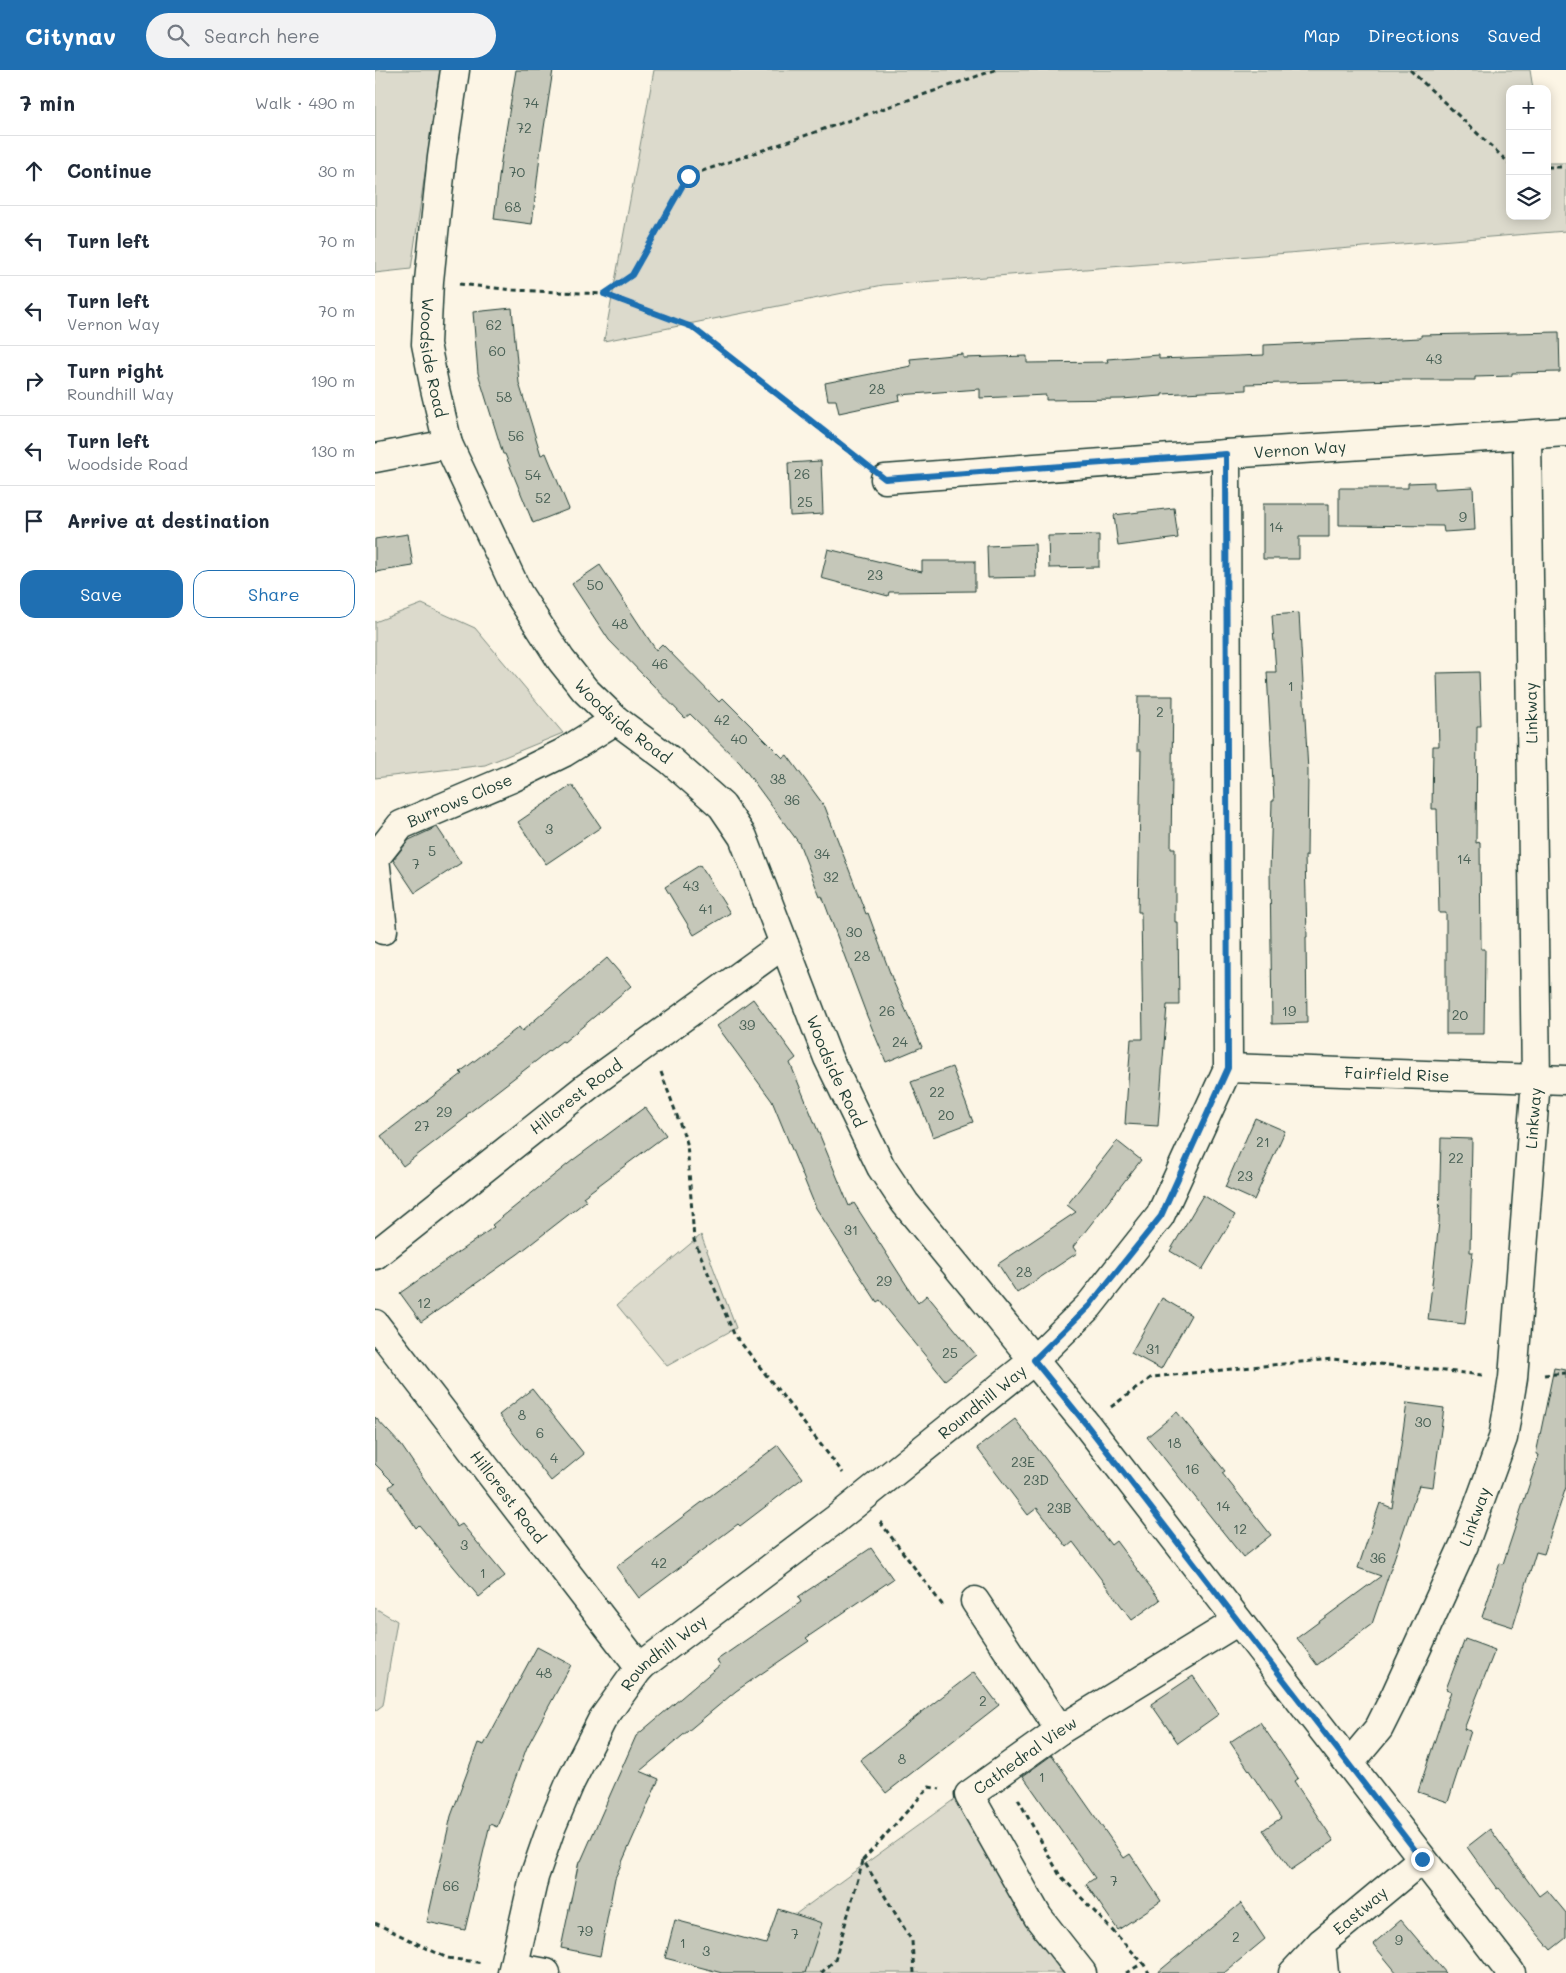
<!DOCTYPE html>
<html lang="en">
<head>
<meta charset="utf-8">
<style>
  body { margin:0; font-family:Mali,sans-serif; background:#f2f2f3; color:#1f2937 }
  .controls { position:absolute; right:15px; top:15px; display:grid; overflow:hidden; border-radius:10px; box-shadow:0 2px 12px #0003 }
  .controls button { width:45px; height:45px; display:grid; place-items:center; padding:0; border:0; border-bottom:1px solid #e0e1e3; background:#fff; color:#1f2937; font:25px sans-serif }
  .stop { position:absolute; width:15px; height:15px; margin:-11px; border:4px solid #1f6fb2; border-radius:50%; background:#fff }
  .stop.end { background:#1f6fb2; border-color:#fff; box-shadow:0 1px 5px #0008 }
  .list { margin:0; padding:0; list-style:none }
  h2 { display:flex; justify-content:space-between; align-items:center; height:65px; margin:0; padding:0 20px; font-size:21px }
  h2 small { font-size:16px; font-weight:400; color:#747a83 }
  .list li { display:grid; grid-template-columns:32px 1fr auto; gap:15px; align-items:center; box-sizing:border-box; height:70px; padding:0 20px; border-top:1px solid #e0e1e3 }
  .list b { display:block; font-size:19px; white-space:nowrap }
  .list p { margin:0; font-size:16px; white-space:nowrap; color:#747a83 }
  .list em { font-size:16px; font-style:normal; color:#747a83 }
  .actions { display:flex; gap:10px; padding:15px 20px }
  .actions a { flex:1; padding:11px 0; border:1px solid #1f6fb2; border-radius:15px; text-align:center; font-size:18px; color:#1f6fb2 }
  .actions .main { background:#1f6fb2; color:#fff }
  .icon { flex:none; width:28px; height:28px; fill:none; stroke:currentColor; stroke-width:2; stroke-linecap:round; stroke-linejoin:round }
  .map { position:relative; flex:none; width:1191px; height:1903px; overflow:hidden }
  header { display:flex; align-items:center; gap:30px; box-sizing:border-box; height:70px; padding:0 25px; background:#1f6fb2; color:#fff }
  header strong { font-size:24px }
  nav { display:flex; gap:28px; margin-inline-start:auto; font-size:18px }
  .search { width:350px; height:45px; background:#f2f2f3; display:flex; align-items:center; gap:12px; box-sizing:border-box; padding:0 18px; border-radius:28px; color:#747a83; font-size:19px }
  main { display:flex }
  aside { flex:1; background:#fff }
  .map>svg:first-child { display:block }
  .green { fill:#dcdacc; stroke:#7e8c80 }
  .building { fill:#c5c7b9; stroke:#1f3d34 }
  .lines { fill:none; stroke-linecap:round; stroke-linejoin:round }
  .minor-casing { stroke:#1f3d34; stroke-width:31 }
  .path { stroke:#1f3d34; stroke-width:3; stroke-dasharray:5 4; stroke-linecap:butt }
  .minor { stroke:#fcf5e5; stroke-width:28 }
  .route { stroke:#1f6fb2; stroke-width:6 }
  .labels { text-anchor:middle; stroke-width:5; stroke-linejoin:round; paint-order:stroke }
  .number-label { font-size:14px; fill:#486055 }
  .street-label { font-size:16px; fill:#1f3d34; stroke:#fcf5e5 }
</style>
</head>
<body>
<header>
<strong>Citynav</strong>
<div class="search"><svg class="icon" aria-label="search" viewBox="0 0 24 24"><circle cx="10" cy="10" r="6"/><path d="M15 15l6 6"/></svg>Search here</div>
<nav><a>Map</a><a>Directions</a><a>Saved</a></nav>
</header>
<main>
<aside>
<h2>7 min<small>Walk · 490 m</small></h2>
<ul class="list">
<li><svg class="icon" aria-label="ahead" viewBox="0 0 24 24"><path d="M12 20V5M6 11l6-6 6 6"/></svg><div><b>Continue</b></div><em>30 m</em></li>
<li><svg class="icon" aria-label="left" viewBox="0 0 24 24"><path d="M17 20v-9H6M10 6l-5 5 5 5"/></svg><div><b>Turn left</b></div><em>70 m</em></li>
<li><svg class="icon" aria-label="left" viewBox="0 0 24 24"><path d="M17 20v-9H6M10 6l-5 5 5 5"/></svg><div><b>Turn left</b><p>Vernon Way</p></div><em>70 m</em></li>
<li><svg class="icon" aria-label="right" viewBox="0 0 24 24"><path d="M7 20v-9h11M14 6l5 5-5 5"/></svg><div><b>Turn right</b><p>Roundhill Way</p></div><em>190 m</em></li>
<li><svg class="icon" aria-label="left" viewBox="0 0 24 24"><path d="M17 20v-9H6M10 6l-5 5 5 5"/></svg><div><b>Turn left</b><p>Woodside Road</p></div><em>130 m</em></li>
<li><svg class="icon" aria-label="arrive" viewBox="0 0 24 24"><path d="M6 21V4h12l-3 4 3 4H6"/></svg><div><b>Arrive at destination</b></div></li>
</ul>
<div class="actions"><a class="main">Save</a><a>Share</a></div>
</aside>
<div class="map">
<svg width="1191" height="1903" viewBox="0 0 1191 1903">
  <rect width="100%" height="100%" fill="#fcf5e5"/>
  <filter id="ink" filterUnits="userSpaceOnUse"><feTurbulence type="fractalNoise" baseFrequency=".02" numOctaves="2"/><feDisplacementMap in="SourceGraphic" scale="10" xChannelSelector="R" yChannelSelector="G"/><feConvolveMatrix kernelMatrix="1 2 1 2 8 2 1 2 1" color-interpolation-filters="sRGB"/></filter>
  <g filter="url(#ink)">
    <!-- green -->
    <path class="green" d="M 0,0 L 65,0 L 36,199 L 0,203 Z
      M 279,0 L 1155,0 L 1158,19 L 1135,19 L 1135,146 L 1172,146 L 1172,93 L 1191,93 L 1191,161 L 508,215 L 229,271 Z
      M 47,534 L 100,558 L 188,663 L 110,695 L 0,708 L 0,552 Z
      M 326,1165 L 361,1258 L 292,1296 L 242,1235 Z
      M 0,1538 L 22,1551 L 8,1635 L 0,1641 Z
      M 581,1728 L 694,1903 L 420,1903 L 407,1854 Z"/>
    <!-- building -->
    <path class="building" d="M 141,0 L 178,0 L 166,77 L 157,154 L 119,149 L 126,91 Z
      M 137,238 L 144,313 L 166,385 L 171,383 L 194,439 L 158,453 L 130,384 L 128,384 L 103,303 L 98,242 Z
      M 1184,262 L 1185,302 L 1137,303 L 1137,306 L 1100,307 L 1100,310 L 1022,310 L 871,314 L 871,320 L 787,324 L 787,326 L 747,329 L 671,330 L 671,325 L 605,328 L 605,319 L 524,325 L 525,330 L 464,343 L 461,330 L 453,330 L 450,313 L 536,296 L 535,289 L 588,284 L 588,288 L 652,286 L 652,293 L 733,292 L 732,289 L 784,285 L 784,289 L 889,285 L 889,275 L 1046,268 L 1046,265 Z
      M 446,391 L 448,444 L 415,446 L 413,393 Z
      M 1059,412 L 1059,419 L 1098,417 L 1100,460 L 1069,462 L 1068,456 L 964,455 L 964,418 L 1033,418 L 1033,413 Z
      M 888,434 L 954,434 L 954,467 L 924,467 L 924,489 L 888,489 Z
      M 799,438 L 803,468 L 743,476 L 739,445 Z
      M 33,464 L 38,496 L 0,502 L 0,469 Z
      M 724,465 L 724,497 L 674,498 L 673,466 Z
      M 660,474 L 661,507 L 613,508 L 612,476 Z
      M 453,479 L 547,502 L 547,491 L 600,491 L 600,521 L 514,522 L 513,526 L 446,508 Z
      M 225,495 L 281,580 L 287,574 L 344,632 L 348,628 L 408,688 L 412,685 L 450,737 L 491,844 L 493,843 L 518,911 L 547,977 L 511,992 L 492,946 L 447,826 L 445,827 L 424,773 L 365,693 L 315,644 L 310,648 L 234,570 L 197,514 Z
      M 924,543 L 933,701 L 932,786 L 930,786 L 932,867 L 931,867 L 932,953 L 897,954 L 895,802 L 897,731 L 899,731 L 892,602 L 901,602 L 897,545 Z
      M 1104,602 L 1106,656 L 1102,656 L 1101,773 L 1105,772 L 1106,879 L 1110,879 L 1109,964 L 1071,964 L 1071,843 L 1064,843 L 1062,739 L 1057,739 L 1058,676 L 1064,676 L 1062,603 Z
      M 763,626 L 798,626 L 796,778 L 800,778 L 800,852 L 803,852 L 804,935 L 792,935 L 783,1056 L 750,1054 L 756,969 L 768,969 L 766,842 L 763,842 L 766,680 L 762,680 Z
      M 197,715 L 226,757 L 171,794 L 143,752 Z
      M 62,757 L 86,793 L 40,823 L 18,790 L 34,770 Z
      M 325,795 L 355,843 L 319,865 L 290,817 Z
      M 232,888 L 256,916 L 189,972 L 187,971 L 91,1045 L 92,1047 L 28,1096 L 6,1066 L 87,1004 L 85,1002 L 144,957 L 147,961 Z
      M 378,929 L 421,988 L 415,993 L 474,1136 L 479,1133 L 543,1233 L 552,1225 L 601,1285 L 570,1310 L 505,1230 L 502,1232 L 441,1138 L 397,1031 L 342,956 Z
      M 577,997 L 598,1052 L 558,1067 L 536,1012 Z
      M 270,1037 L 291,1065 L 208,1127 L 211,1131 L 143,1184 L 46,1252 L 25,1223 L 119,1157 L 117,1155 L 198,1090 Z
      M 880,1048 L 910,1061 L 879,1130 L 850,1117 Z
      M 1066,1068 L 1097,1069 L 1095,1182 L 1098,1182 L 1090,1254 L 1053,1250 L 1064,1152 Z
      M 742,1071 L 766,1090 L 698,1177 L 702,1183 L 642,1223 L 623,1194 L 701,1142 L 692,1135 Z
      M 828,1125 L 860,1145 L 827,1200 L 795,1181 Z
      M 787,1228 L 816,1245 L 786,1299 L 756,1283 Z
      M 1179,1298 L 1191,1300 L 1191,1417 L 1169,1484 L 1161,1482 L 1138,1557 L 1107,1547 L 1125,1493 L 1128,1494 L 1164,1385 L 1161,1384 Z
      M 157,1319 L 209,1384 L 176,1411 L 124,1345 Z
      M 1032,1333 L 1069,1338 L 1058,1417 L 1044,1415 L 997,1554 L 942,1595 L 922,1568 L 1006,1506 L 983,1498 L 1005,1433 L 1017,1438 Z
      M 802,1342 L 850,1401 L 847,1403 L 896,1465 L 868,1487 L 772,1367 Z
      M 0,1347 L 26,1375 L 82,1457 L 87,1454 L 130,1506 L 104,1527 L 44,1455 L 41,1458 L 14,1417 L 19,1413 L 0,1394 Z
      M 640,1349 L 736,1475 L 741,1471 L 785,1530 L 757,1550 L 698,1472 L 692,1477 L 662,1438 L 653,1445 L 602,1378 Z
      M 403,1375 L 428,1408 L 365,1456 L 363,1454 L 264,1528 L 241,1497 Z
      M 496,1478 L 518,1509 L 431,1568 L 434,1571 L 361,1621 L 265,1701 L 284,1709 L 240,1808 L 225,1886 L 186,1878 L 204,1791 L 206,1791 L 261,1666 L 345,1595 L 342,1590 L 426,1532 L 423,1527 Z
      M 1090,1569 L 1120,1580 L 1089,1659 L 1096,1661 L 1073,1732 L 1043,1722 L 1076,1621 L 1071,1619 Z
      M 162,1577 L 196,1595 L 152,1677 L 122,1757 L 115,1754 L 90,1860 L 52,1852 L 76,1746 L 103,1673 L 109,1675 Z
      M 599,1602 L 624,1635 L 511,1723 L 485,1690 Z
      M 818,1606 L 844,1644 L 803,1673 L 776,1634 Z
      M 885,1652 L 923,1708 L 919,1711 L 959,1771 L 916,1800 L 888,1760 L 906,1748 L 855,1672 Z
      M 677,1685 L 749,1788 L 755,1784 L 786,1831 L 743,1860 L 711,1814 L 720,1808 L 648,1706 Z
      M 1115,1759 L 1164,1826 L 1172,1820 L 1191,1843 L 1191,1868 L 1176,1880 L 1124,1818 L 1122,1819 L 1092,1777 Z
      M 866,1833 L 890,1869 L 849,1903 L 782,1903 Z
      M 403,1839 L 447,1853 L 430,1903 L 347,1903 L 290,1888 L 300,1850 L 391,1874 Z
      M 1026,1850 L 1071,1903 L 1022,1903 L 998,1874 Z"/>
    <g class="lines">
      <defs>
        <g id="minor">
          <path id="s1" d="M 80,0 L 67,87 L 54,211 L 51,274 L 60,319 L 73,374 L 143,523 L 186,590 L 210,620 L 241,650 L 295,690 L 347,736 L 368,767 L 453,988 L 506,1097 L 530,1133 L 711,1354 L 1136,1903"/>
          <path d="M 0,388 L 73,374"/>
          <path id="s2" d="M 510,409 L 851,384 L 1191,362"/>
          <path id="s3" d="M 8,860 L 0,788 L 26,755 L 137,708 L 188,683 L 241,650"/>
          <path id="s4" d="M 853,998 L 1191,1010"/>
          <path id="s5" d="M 0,1185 L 213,1016 L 409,874"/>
          <path id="s6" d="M 0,1254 L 265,1598"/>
          <path d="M 600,1531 L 685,1660"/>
          <path id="s7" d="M 974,1694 L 1004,1658 L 1020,1626 L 1089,1475 L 1128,1368 L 1138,1308 L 1161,1010 L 1152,365"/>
          <path d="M 139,1897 L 171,1903"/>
          <path id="s8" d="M 137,1903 L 159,1807 L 176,1758 L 195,1713 L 227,1650 L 265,1597 L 461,1449 L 659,1290 L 714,1236 L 785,1146 L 853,998 L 851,384"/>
          <path id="s9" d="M 707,1903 L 663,1847 L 594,1725 L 685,1660 L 863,1551"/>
          <path d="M 918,1903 L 946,1873"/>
          <path id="s10" d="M 949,1903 L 946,1873 L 1047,1789"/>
        </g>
      </defs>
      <!-- minor casing -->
      <use href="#minor" class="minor-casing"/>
      <!-- path -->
      <path class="path" d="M 1035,0 L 1135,94
        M 1172,97 L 1191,97
        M 84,214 L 138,220 L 229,224 L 317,257 L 485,390
        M 229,224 L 257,205 L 313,106 L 620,0
        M 286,1002 L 312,1073 L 319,1170 L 359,1264 L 468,1403
        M 1169,1305 L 1191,1303
        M 736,1337 L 777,1307 L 957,1289 L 1108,1305
        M 505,1452 L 569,1537
        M 643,1729 L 684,1804 L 768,1893 L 774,1903
        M 0,1853 L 72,1888 L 108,1893
        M 446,1903 L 460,1890 L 488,1791
        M 539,1903 L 537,1871 L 488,1790 L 554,1717 L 565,1719
        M 751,1903 L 768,1893"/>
      <!-- minor -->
      <use href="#minor" class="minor"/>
    </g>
  </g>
  <g class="lines" filter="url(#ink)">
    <!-- route -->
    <path class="route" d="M 313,106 L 257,205 L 229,224 L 317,257 L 510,409 L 851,384 L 853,998 L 786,1146 L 714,1236 L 659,1290 L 711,1354 L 1047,1789"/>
  </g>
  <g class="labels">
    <!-- number labels -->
    <g class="number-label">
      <text x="156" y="38">74</text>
      <text x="149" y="63">72</text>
      <text x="142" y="107">70</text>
      <text x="138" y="142">68</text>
      <text x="119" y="260">62</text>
      <text x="122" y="286">60</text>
      <text x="1059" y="294">43</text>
      <text x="502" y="324">28</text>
      <text x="129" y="332">58</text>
      <text x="141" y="371">56</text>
      <text x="427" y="409">26</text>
      <text x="158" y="410">54</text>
      <text x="168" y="433">52</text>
      <text x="430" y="437">25</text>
      <text x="1088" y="452">9</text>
      <text x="901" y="462">14</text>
      <text x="500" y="510">23</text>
      <text x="220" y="520">50</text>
      <text x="245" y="559">48</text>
      <text x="285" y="599">46</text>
      <text x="916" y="621">1</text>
      <text x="785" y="647">2</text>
      <text x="347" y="655">42</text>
      <text x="364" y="674">40</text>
      <text x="403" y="714">38</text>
      <text x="417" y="735">36</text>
      <text x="174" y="764">3</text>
      <text x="57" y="786">5</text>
      <text x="447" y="789">34</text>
      <text x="1089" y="794">14</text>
      <text x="41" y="799">7</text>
      <text x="456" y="812">32</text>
      <text x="316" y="821">43</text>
      <text x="331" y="844">41</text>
      <text x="479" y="867">30</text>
      <text x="487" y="891">28</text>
      <text x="512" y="946">26</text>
      <text x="914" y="946">19</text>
      <text x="1085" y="950">20</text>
      <text x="372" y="960">39</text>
      <text x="525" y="977">24</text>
      <text x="562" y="1027">22</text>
      <text x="69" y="1047">29</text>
      <text x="571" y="1050">20</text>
      <text x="47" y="1061">27</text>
      <text x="888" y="1077">21</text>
      <text x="1081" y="1093">22</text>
      <text x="870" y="1111">23</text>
      <text x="476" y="1165">31</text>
      <text x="649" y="1207">28</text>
      <text x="509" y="1216">29</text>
      <text x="49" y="1238">12</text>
      <text x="778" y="1284">31</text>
      <text x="575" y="1288">25</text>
      <text x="147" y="1350">8</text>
      <text x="1048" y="1357">30</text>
      <text x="165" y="1368">6</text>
      <text x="799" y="1378">18</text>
      <text x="179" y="1393">4</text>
      <text x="648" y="1397">23E</text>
      <text x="817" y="1404">16</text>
      <text x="661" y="1415">23D</text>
      <text x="848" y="1441">14</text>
      <text x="684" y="1443">23B</text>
      <text x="865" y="1464">12</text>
      <text x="89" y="1480">3</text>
      <text x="1003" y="1493">36</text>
      <text x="284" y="1498">42</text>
      <text x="108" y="1508">1</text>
      <text x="169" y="1608">48</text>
      <text x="608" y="1636">2</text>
      <text x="527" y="1694">8</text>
      <text x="667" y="1712">1</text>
      <text x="739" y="1816">7</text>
      <text x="76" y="1821">66</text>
      <text x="210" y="1866">79</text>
      <text x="420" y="1869">7</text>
      <text x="861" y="1872">2</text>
      <text x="1024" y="1875">9</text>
      <text x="308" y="1878">1</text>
      <text x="331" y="1886">3</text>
    </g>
    <!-- street labels -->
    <g class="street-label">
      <text dy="6" stroke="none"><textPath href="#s1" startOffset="290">Woodside Road</textPath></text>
      <text dy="6" stroke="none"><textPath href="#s2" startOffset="416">Vernon Way</textPath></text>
      <text transform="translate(1156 643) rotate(-91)" y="6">Linkway</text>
      <text dy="6" stroke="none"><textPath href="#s1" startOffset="710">Woodside Road</textPath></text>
      <text dy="6" stroke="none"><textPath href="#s3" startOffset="178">Burrows Close</textPath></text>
      <text dy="6" stroke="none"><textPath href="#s1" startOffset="1130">Woodside Road</textPath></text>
      <text dy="6" stroke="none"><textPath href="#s4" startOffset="169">Fairfield Rise</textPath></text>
      <text dy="6" stroke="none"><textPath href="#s5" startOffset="256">Hillcrest Road</textPath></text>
      <text dy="6" stroke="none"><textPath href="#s7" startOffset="684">Linkway</textPath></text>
      <text dy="6" stroke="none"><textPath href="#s8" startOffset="768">Roundhill Way</textPath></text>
      <text dy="6" stroke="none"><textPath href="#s6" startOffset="218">Hillcrest Road</textPath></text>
      <text dy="6" stroke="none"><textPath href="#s7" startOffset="279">Linkway</textPath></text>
      <text dy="6" stroke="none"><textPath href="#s8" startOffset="362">Roundhill Way</textPath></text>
      <text dy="6" stroke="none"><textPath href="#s9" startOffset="280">Cathedral View</textPath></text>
      <text dy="6" stroke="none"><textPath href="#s10" startOffset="81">Eastway</textPath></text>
    </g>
  </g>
</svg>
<div class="controls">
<button>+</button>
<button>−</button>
<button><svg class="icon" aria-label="layers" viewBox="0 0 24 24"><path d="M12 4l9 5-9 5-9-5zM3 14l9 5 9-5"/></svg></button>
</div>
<div class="stop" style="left:313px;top:106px"></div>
<div class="stop end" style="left:1047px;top:1789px"></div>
</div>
</main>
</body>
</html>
